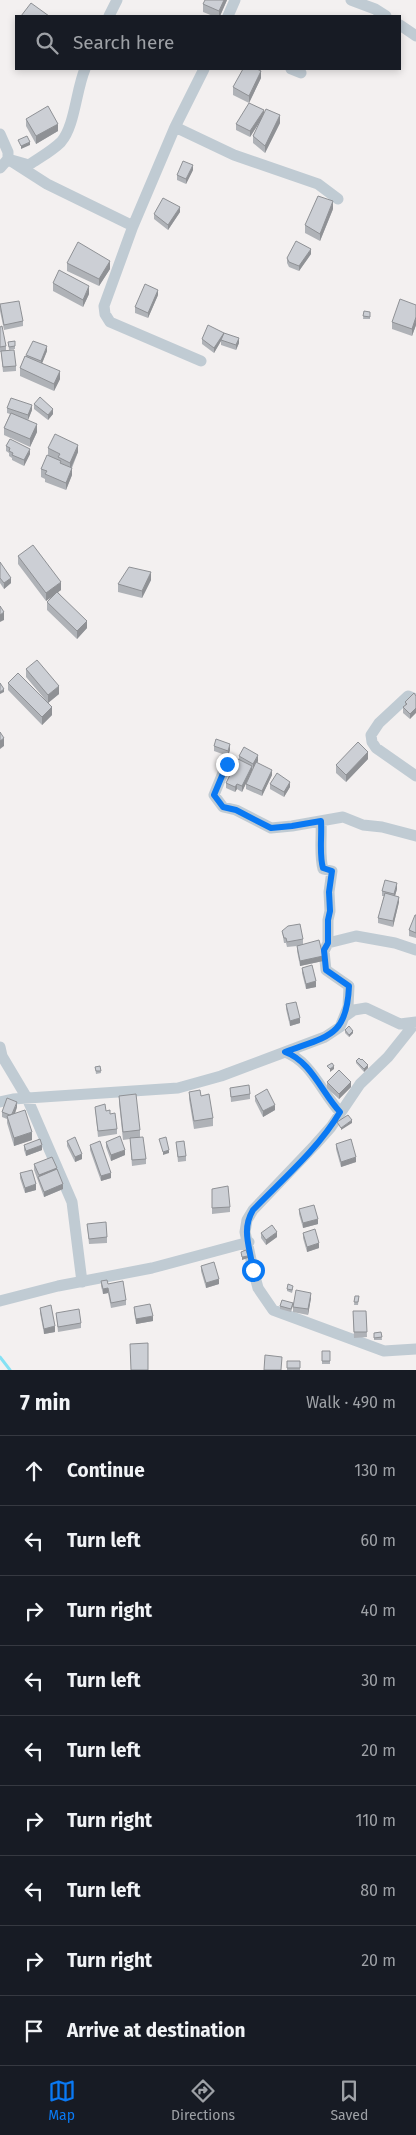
<!DOCTYPE html>
<html lang="en">
<head>
<meta charset="utf-8">
<style>
  body { margin:0; font-family:"Fira Sans",sans-serif; background:#20242c; color:#f1f3f6 }
  .stop { position:absolute; width:15px; height:15px; margin:-11px; border:4px solid #0a79f3; border-radius:50%; background:#fff }
  .stop.end { background:#0a79f3; border-color:#fff; box-shadow:0 1px 5px #0008 }
  .list { margin:0; padding:0; list-style:none }
  h2 { display:flex; justify-content:space-between; align-items:center; height:65px; margin:0; padding:0 20px; font-size:21px }
  h2 small { font-size:16px; font-weight:400; color:#9ea1a6 }
  .list li { display:grid; grid-template-columns:32px 1fr auto; gap:15px; align-items:center; box-sizing:border-box; height:70px; padding:0 20px; border-top:1px solid #363941 }
  .list b { display:block; font-size:19px; white-space:nowrap }
  .list em { font-size:16px; font-style:normal; color:#9ea1a6 }
  .icon { flex:none; width:28px; height:28px; fill:none; stroke:currentColor; stroke-width:2; stroke-linecap:round; stroke-linejoin:round }
  .map { position:relative; flex:none; width:416px; height:1370px; overflow:hidden }
  .search { position:absolute; background:#171b24; box-shadow:0 2px 8px #0003; left:15px; right:15px; top:15px; height:55px; display:flex; align-items:center; gap:12px; box-sizing:border-box; padding:0 18px; border-radius:0px; color:#9ea1a6; font-size:19px }
  .sheet { height:695px; background:#171b24 }
  nav { display:flex; justify-content:space-around; align-items:center; box-sizing:border-box; height:70px; border-top:1px solid #363941; background:#171b24; font-size:14px; color:#9ea1a6 }
  nav a { display:grid; justify-items:center; gap:2px }
  nav .on { color:#0a79f3 }
  .map>svg:first-child { display:block }
  .lines { fill:none; stroke-linecap:round; stroke-linejoin:round }
  .stream { stroke:#85e1f4; stroke-width:3 }
  .street { stroke:#c0cbd3; stroke-width:11 }
  .wall { fill:#afb2b7 }
  .shaded-wall { fill:#8f9195 }
  .building { fill:#cccfd5; stroke:#8f9195 }
  .route { stroke:#0a79f3; stroke-width:6 }
</style>
</head>
<body>
<div class="map">
<svg width="416" height="1370" viewBox="0 0 416 1370">
  <rect width="100%" height="100%" fill="#f3f0f0"/>
  <g class="lines">
    <!-- stream -->
    <path class="stream" d="M 0,1357 L 10,1370"/>
    <!-- street -->
    <path class="street" d="M 351,0 L 375,9 L 386,16
      M 109,16 L 117,0
      M 228,16 L 235,0
      M 400,25 L 416,36
      M 291,69 L 301,73
      M 175,127 L 234,155 L 318,184 L 338,199
      M 0,134 L 8,152 L 8,159 L 47,184 L 133,226 L 175,127 L 204,69
      M 0,168 L 8,159 L 29,165 C 39,158 52,151 61,142 C 75,126 76,90 85,69
      M 133,226 L 104,306 L 105,314 L 110,322 L 201,361
      M 416,699 L 408,696 L 379,723 L 371,735 L 372,742 L 376,748 L 416,776
      M 227,763 L 214,795 L 223,807 L 236,810 L 271,828 L 292,826 L 343,817 L 363,825 L 382,827 L 416,836
      M 321,821 C 322,837 319,855 323,869 L 332,871 L 329,892 L 330,911 L 328,920 L 328,943
      M 344,1017 L 348,1007 L 349,986 L 326,970 L 324,951 L 328,943 L 356,936 L 395,943 L 416,950
      M 416,1022 L 388,1057 L 360,1084 L 331,1127 L 315,1145 L 253,1210 L 247,1220 L 245,1232 L 253,1269 L 258,1288 L 273,1310 L 384,1351 L 416,1349
      M 0,1047 L 2,1056 L 27,1098 L 72,1202 L 82,1282
      M 285,1052 L 325,1037 L 340,1027 L 344,1017 L 354,1010 L 366,1008 L 400,1024 L 416,1022
      M 0,1102 L 13,1099 L 178,1088 L 221,1076 L 285,1052 C 311,1061 322,1093 340,1112
      M 0,1301 L 58,1286 L 152,1268 L 249,1242"/>
  </g>
  <!-- wall -->
  <path class="wall" d="M 227,0 L 220,16 L 213,16 L 203,12 L 203,4 Z
    M 261,78 L 249,103 L 233,95 L 233,87 Z
    M 264,115 L 280,123 L 265,153 L 253,143 L 253,136 L 263,117 L 250,137 L 236,130 L 236,124 Z
    M 26,119 L 58,131 L 36,144 L 26,126 Z
    M 193,170 L 186,184 L 177,180 L 177,175 Z
    M 333,209 L 320,241 L 305,233 L 305,225 Z
    M 180,212 L 168,230 L 154,219 L 154,214 Z
    M 311,254 L 299,271 L 289,267 L 287,263 L 287,258 Z
    M 67,263 L 110,269 L 99,286 L 67,271 Z
    M 53,283 L 89,294 L 83,307 L 53,291 Z
    M 158,295 L 148,318 L 135,313 L 135,307 Z
    M 0,304 L 23,321 L 23,326 L 4,330 L 0,311 Z
    M 416,305 L 416,325 L 412,336 L 392,329 L 392,322 Z
    M 364,311 L 370,315 L 370,319 L 363,319 Z
    M 0,327 L 6,346 L 6,351 L 16,366 L 16,371 L 3,372 L 1,352 L 0,352 Z
    M 224,333 L 239,343 L 236,350 L 221,345 L 221,341 L 214,353 L 202,344 L 202,339 Z
    M 15,341 L 15,349 L 9,350 L 8,342 Z
    M 47,351 L 42,363 L 60,379 L 54,391 L 20,376 L 20,368 L 25,356 Z
    M 34,404 L 53,414 L 48,420 L 34,409 Z
    M 7,408 L 32,410 L 28,420 L 37,432 L 30,447 L 4,435 L 4,428 L 10,414 L 7,413 Z
    M 6,446 L 30,454 L 24,466 L 12,460 L 12,458 L 9,456 L 9,453 L 6,451 Z
    M 48,448 L 78,452 L 72,468 L 72,475 L 66,490 L 45,482 L 45,479 L 41,477 L 41,469 L 48,456 Z
    M 18,556 L 61,590 L 58,592 L 87,628 L 77,639 L 47,610 L 47,602 L 56,594 L 46,601 L 18,564 Z
    M 0,562 L 11,583 L 4,589 L 0,583 Z
    M 151,580 L 142,598 L 118,592 L 118,584 Z
    M 26,669 L 59,694 L 48,703 L 26,677 Z
    M 8,683 L 52,715 L 42,725 L 8,690 Z
    M 414,693 L 410,719 L 403,713 L 403,707 L 405,706 L 405,702 Z
    M 214,746 L 230,750 L 228,756 L 214,751 Z
    M 239,756 L 258,761 L 257,763 L 272,775 L 262,796 L 246,789 L 246,784 L 253,769 L 252,769 L 242,792 L 237,789 L 235,792 L 226,788 L 226,783 L 239,759 Z
    M 368,759 L 346,782 L 336,773 L 336,765 Z
    M 270,784 L 290,787 L 284,797 L 270,789 Z
    M 397,889 L 395,896 L 399,902 L 393,927 L 378,923 L 378,918 L 384,896 L 382,896 L 382,891 Z
    M 416,915 L 416,938 L 409,936 L 409,930 Z
    M 282,931 L 303,939 L 303,944 L 323,961 L 300,966 L 297,951 L 297,946 L 287,947 L 286,943 L 284,943 Z
    M 302,968 L 316,987 L 306,989 L 302,973 Z
    M 286,1004 L 300,1023 L 290,1026 L 286,1009 Z
    M 345,1030 L 353,1033 L 349,1037 L 345,1033 Z
    M 356,1061 L 368,1068 L 364,1072 L 356,1063 Z
    M 100,1066 L 101,1073 L 96,1074 L 95,1067 Z
    M 327,1082 L 351,1087 L 339,1099 L 327,1088 Z
    M 230,1088 L 250,1094 L 250,1099 L 231,1102 Z
    M 189,1092 L 201,1096 L 213,1118 L 213,1126 L 194,1129 L 189,1099 Z
    M 119,1096 L 140,1130 L 140,1137 L 146,1159 L 146,1164 L 132,1166 L 130,1139 L 123,1140 L 119,1103 Z
    M 255,1096 L 275,1110 L 263,1117 L 255,1101 Z
    M 17,1107 L 15,1114 L 32,1140 L 14,1146 L 7,1123 L 7,1119 L 2,1117 L 2,1112 Z
    M 95,1107 L 106,1111 L 117,1129 L 117,1134 L 98,1137 Z
    M 67,1141 L 82,1159 L 75,1162 L 67,1146 Z
    M 106,1142 L 125,1155 L 111,1161 L 106,1147 Z
    M 176,1142 L 186,1156 L 186,1161 L 178,1162 Z
    M 336,1144 L 356,1162 L 341,1167 L 336,1149 Z
    M 24,1145 L 42,1150 L 26,1156 L 24,1150 Z
    M 90,1145 L 111,1178 L 101,1181 L 90,1150 Z
    M 34,1164 L 57,1169 L 63,1189 L 44,1197 L 34,1170 Z
    M 20,1173 L 36,1190 L 25,1193 L 20,1178 Z
    M 212,1189 L 230,1207 L 230,1212 L 212,1214 Z
    M 299,1209 L 318,1224 L 303,1228 L 299,1214 Z
    M 87,1224 L 107,1237 L 107,1243 L 89,1244 Z
    M 261,1233 L 277,1237 L 266,1245 L 261,1238 Z
    M 303,1233 L 319,1248 L 307,1252 L 303,1238 Z
    M 201,1266 L 219,1284 L 206,1288 L 201,1271 Z
    M 101,1281 L 126,1300 L 126,1305 L 111,1308 L 108,1293 L 103,1294 L 101,1286 Z
    M 287,1289 L 293,1289 L 292,1293 L 287,1291 Z
    M 355,1296 L 359,1296 L 358,1305 L 354,1305 Z
    M 311,1298 L 308,1315 L 293,1312 L 293,1306 L 291,1312 L 280,1309 L 280,1306 Z
    M 134,1307 L 153,1321 L 136,1324 L 134,1312 Z
    M 40,1308 L 55,1332 L 44,1334 L 40,1313 Z
    M 353,1311 L 366,1311 L 367,1337 L 354,1338 Z
    M 56,1313 L 81,1323 L 81,1328 L 58,1332 Z
    M 381,1332 L 382,1340 L 374,1340 L 374,1333 Z
    M 322,1351 L 330,1351 L 330,1364 L 322,1364 Z
    M 287,1361 L 300,1361 L 300,1370 L 287,1370 Z"/>
  <!-- shaded-wall -->
  <path class="shaded-wall" d="M 224,0 L 227,0 L 220,16 L 219,16 L 219,11 Z
    M 261,71 L 261,78 L 249,103 L 249,96 Z
    M 264,110 L 264,115 L 250,137 L 250,131 Z
    M 280,115 L 280,123 L 265,153 L 265,146 Z
    M 58,124 L 58,131 L 36,144 L 36,136 Z
    M 30,142 L 30,145 L 21,149 L 21,146 Z
    M 193,165 L 193,170 L 186,184 L 186,179 Z
    M 333,201 L 333,209 L 320,241 L 320,234 Z
    M 180,207 L 180,212 L 168,230 L 168,225 Z
    M 311,249 L 311,254 L 299,271 L 299,266 Z
    M 110,261 L 110,269 L 99,286 L 99,279 Z
    M 89,286 L 89,294 L 83,307 L 83,300 Z
    M 158,290 L 158,295 L 148,318 L 148,313 Z
    M 416,317 L 416,325 L 412,336 L 412,329 Z
    M 224,333 L 221,341 L 214,353 L 214,348 Z
    M 239,338 L 239,343 L 236,350 L 236,345 Z
    M 47,346 L 47,351 L 41,366 L 41,361 Z
    M 60,371 L 60,379 L 54,391 L 54,384 Z
    M 32,405 L 32,410 L 28,420 L 28,415 Z
    M 53,409 L 53,414 L 48,420 L 48,415 Z
    M 37,424 L 37,432 L 30,447 L 30,439 Z
    M 78,445 L 78,452 L 70,470 L 70,463 Z
    M 30,449 L 30,454 L 24,466 L 24,460 Z
    M 72,468 L 72,475 L 66,490 L 66,483 Z
    M 151,572 L 151,580 L 142,598 L 142,591 Z
    M 11,578 L 11,583 L 4,589 L 4,583 Z
    M 61,582 L 61,590 L 46,601 L 46,593 Z
    M 4,612 L 4,620 L 0,622 L 0,615 Z
    M 87,621 L 87,628 L 77,639 L 77,631 Z
    M 59,686 L 59,694 L 48,703 L 48,695 Z
    M 4,689 L 4,692 L 0,694 L 0,692 Z
    M 52,707 L 52,715 L 42,725 L 42,717 Z
    M 416,708 L 416,713 L 410,719 L 410,714 Z
    M 4,738 L 4,746 L 0,749 L 0,741 Z
    M 230,744 L 230,750 L 228,756 L 228,751 Z
    M 368,752 L 368,759 L 346,782 L 346,775 Z
    M 258,755 L 258,761 L 253,769 L 253,764 Z
    M 252,766 L 252,771 L 242,792 L 242,786 Z
    M 272,770 L 272,775 L 262,796 L 262,791 Z
    M 290,782 L 290,787 L 284,797 L 284,792 Z
    M 237,784 L 237,789 L 235,792 L 235,787 Z
    M 397,883 L 397,889 L 394,899 L 394,894 Z
    M 399,897 L 399,902 L 393,927 L 393,921 Z
    M 323,956 L 323,961 L 300,966 L 300,961 Z
    M 316,981 L 316,987 L 306,989 L 306,984 Z
    M 300,1018 L 300,1023 L 290,1026 L 290,1021 Z
    M 353,1031 L 353,1033 L 349,1037 L 349,1035 Z
    M 368,1065 L 368,1068 L 364,1072 L 364,1069 Z
    M 334,1066 L 334,1069 L 330,1072 L 330,1069 Z
    M 351,1082 L 351,1087 L 339,1099 L 339,1094 Z
    M 17,1102 L 17,1107 L 12,1121 L 12,1116 Z
    M 275,1105 L 275,1110 L 263,1117 L 263,1111 Z
    M 352,1120 L 352,1123 L 341,1130 L 341,1128 Z
    M 32,1132 L 32,1140 L 14,1146 L 14,1138 Z
    M 42,1145 L 42,1150 L 26,1156 L 26,1151 Z
    M 125,1150 L 125,1155 L 111,1161 L 111,1155 Z
    M 169,1150 L 169,1153 L 163,1155 L 163,1152 Z
    M 82,1154 L 82,1159 L 75,1162 L 75,1157 Z
    M 356,1157 L 356,1162 L 341,1167 L 341,1162 Z
    M 57,1168 L 57,1173 L 39,1177 L 39,1175 Z
    M 111,1173 L 111,1178 L 101,1181 L 101,1176 Z
    M 36,1184 L 36,1190 L 25,1193 L 25,1188 Z
    M 63,1184 L 63,1189 L 44,1197 L 44,1192 Z
    M 318,1219 L 318,1224 L 303,1228 L 303,1223 Z
    M 277,1232 L 277,1237 L 266,1245 L 266,1240 Z
    M 319,1243 L 319,1248 L 307,1252 L 307,1247 Z
    M 248,1256 L 248,1258 L 242,1260 L 242,1257 Z
    M 219,1279 L 219,1284 L 206,1288 L 206,1283 Z
    M 108,1288 L 108,1293 L 103,1294 L 103,1289 Z
    M 311,1293 L 311,1298 L 308,1315 L 308,1309 Z
    M 153,1316 L 153,1321 L 136,1324 L 136,1319 Z
    M 55,1326 L 55,1332 L 44,1334 L 44,1329 Z"/>
  <!-- building -->
  <path class="building" d="M 205,0 L 224,0 L 219,11 L 203,4 Z
    M 31,3 L 49,16 L 21,16 Z
    M 243,69 L 257,69 L 261,71 L 249,96 L 233,87 Z
    M 249,103 L 264,110 L 250,131 L 236,124 Z
    M 48,106 L 58,124 L 36,136 L 26,119 Z
    M 266,109 L 280,115 L 265,146 L 253,136 Z
    M 27,136 L 30,142 L 21,146 L 18,140 Z
    M 183,161 L 193,165 L 186,179 L 177,175 Z
    M 318,196 L 333,201 L 320,234 L 305,225 Z
    M 163,198 L 180,207 L 168,225 L 154,214 Z
    M 296,241 L 311,249 L 299,266 L 289,262 L 287,258 Z
    M 78,242 L 110,261 L 99,279 L 67,263 Z
    M 59,270 L 89,286 L 83,300 L 53,283 Z
    M 145,284 L 158,290 L 148,313 L 135,307 Z
    M 400,299 L 416,305 L 416,317 L 412,329 L 392,322 Z
    M 19,301 L 23,321 L 4,325 L 0,304 Z
    M 364,311 L 370,312 L 370,317 L 363,316 Z
    M 208,325 L 224,333 L 214,348 L 202,339 Z
    M 2,326 L 6,346 L 0,347 L 0,327 Z
    M 224,333 L 239,338 L 236,345 L 221,340 Z
    M 15,341 L 15,346 L 9,347 L 8,342 Z
    M 33,341 L 47,346 L 41,361 L 26,355 Z
    M 14,350 L 16,366 L 3,367 L 1,351 Z
    M 25,356 L 60,371 L 54,384 L 20,368 Z
    M 40,397 L 53,409 L 48,415 L 34,404 Z
    M 11,398 L 32,405 L 28,415 L 7,408 Z
    M 11,413 L 37,424 L 30,439 L 4,428 Z
    M 55,434 L 78,445 L 70,463 L 58,457 L 60,454 L 48,448 Z
    M 10,439 L 30,449 L 24,460 L 12,455 L 13,453 L 9,451 L 10,448 L 6,446 Z
    M 47,455 L 61,461 L 60,463 L 72,468 L 66,483 L 45,474 L 47,471 L 41,469 Z
    M 33,545 L 61,582 L 46,593 L 18,556 Z
    M 0,562 L 11,578 L 4,583 L 0,578 Z
    M 129,567 L 151,572 L 142,591 L 118,584 Z
    M 57,592 L 87,621 L 77,631 L 47,602 Z
    M 0,606 L 4,612 L 0,615 Z
    M 37,660 L 59,686 L 48,695 L 26,669 Z
    M 18,673 L 52,707 L 42,717 L 8,683 Z
    M 0,683 L 4,689 L 0,692 Z
    M 414,693 L 416,696 L 416,708 L 410,714 L 403,707 L 407,704 L 405,702 Z
    M 0,732 L 4,738 L 0,741 Z
    M 216,739 L 230,744 L 228,751 L 214,746 Z
    M 358,742 L 368,752 L 346,775 L 336,765 Z
    M 244,747 L 258,755 L 253,764 L 239,756 Z
    M 238,759 L 252,766 L 242,786 L 237,784 L 235,787 L 226,783 Z
    M 256,762 L 272,770 L 262,791 L 246,784 Z
    M 277,773 L 290,782 L 284,792 L 270,784 Z
    M 385,880 L 397,883 L 394,894 L 382,891 Z
    M 385,893 L 399,897 L 393,921 L 378,918 Z
    M 415,915 L 416,915 L 416,933 L 409,930 Z
    M 300,924 L 303,939 L 287,942 L 286,938 L 284,938 L 282,931 L 288,926 Z
    M 319,940 L 323,956 L 300,961 L 297,946 Z
    M 312,965 L 316,981 L 306,984 L 302,968 Z
    M 296,1002 L 300,1018 L 290,1021 L 286,1004 Z
    M 349,1026 L 353,1031 L 349,1035 L 345,1030 Z
    M 359,1058 L 361,1060 L 362,1059 L 368,1065 L 364,1069 L 356,1061 Z
    M 332,1063 L 334,1066 L 330,1069 L 327,1066 Z
    M 100,1066 L 101,1071 L 96,1071 L 95,1067 Z
    M 339,1070 L 351,1082 L 339,1094 L 327,1082 Z
    M 249,1085 L 250,1094 L 231,1097 L 230,1088 Z
    M 267,1089 L 275,1105 L 263,1111 L 255,1096 Z
    M 200,1090 L 201,1096 L 209,1094 L 213,1118 L 194,1121 L 189,1092 Z
    M 136,1094 L 140,1130 L 123,1132 L 119,1096 Z
    M 7,1098 L 17,1102 L 12,1114 L 10,1115 L 2,1112 Z
    M 105,1104 L 106,1111 L 110,1110 L 110,1114 L 115,1113 L 117,1129 L 98,1131 L 95,1107 Z
    M 25,1110 L 32,1132 L 14,1138 L 7,1116 Z
    M 348,1115 L 352,1120 L 341,1128 L 337,1122 Z
    M 120,1136 L 125,1150 L 111,1155 L 106,1142 Z
    M 75,1137 L 82,1154 L 75,1157 L 67,1141 Z
    M 143,1137 L 146,1159 L 132,1160 L 130,1138 Z
    M 166,1137 L 169,1150 L 163,1152 L 159,1139 Z
    M 40,1139 L 42,1145 L 26,1151 L 24,1145 Z
    M 351,1139 L 356,1157 L 341,1162 L 336,1144 Z
    M 100,1141 L 111,1173 L 101,1176 L 90,1145 Z
    M 184,1141 L 186,1156 L 178,1157 L 176,1142 Z
    M 52,1157 L 57,1168 L 39,1175 L 34,1164 Z
    M 57,1169 L 63,1184 L 44,1192 L 38,1177 Z
    M 32,1170 L 36,1184 L 25,1188 L 20,1173 Z
    M 228,1186 L 230,1207 L 212,1208 L 212,1189 Z
    M 314,1205 L 318,1219 L 303,1223 L 299,1209 Z
    M 106,1222 L 107,1237 L 89,1239 L 87,1224 Z
    M 272,1225 L 277,1232 L 266,1240 L 261,1233 Z
    M 315,1229 L 319,1243 L 307,1247 L 303,1233 Z
    M 246,1250 L 248,1256 L 242,1257 L 241,1252 Z
    M 214,1262 L 219,1279 L 206,1283 L 201,1266 Z
    M 107,1280 L 108,1284 L 123,1281 L 126,1300 L 111,1303 L 108,1288 L 103,1289 L 101,1281 Z
    M 288,1284 L 293,1286 L 292,1290 L 287,1289 Z
    M 296,1290 L 311,1293 L 308,1309 L 293,1307 Z
    M 355,1296 L 359,1296 L 358,1302 L 354,1302 Z
    M 282,1300 L 293,1303 L 291,1309 L 280,1306 Z
    M 150,1304 L 153,1316 L 136,1319 L 134,1307 Z
    M 51,1305 L 55,1326 L 44,1329 L 40,1308 Z
    M 79,1309 L 81,1323 L 58,1327 L 56,1313 Z
    M 353,1311 L 366,1311 L 367,1332 L 354,1332 Z
    M 381,1332 L 382,1337 L 374,1338 L 374,1333 Z
    M 148,1343 L 148,1370 L 131,1370 L 130,1344 Z
    M 322,1351 L 330,1351 L 330,1361 L 322,1361 Z
    M 265,1355 L 282,1357 L 281,1370 L 264,1370 Z
    M 287,1361 L 300,1361 L 300,1368 L 287,1368 Z"/>
  <g class="lines">
    <!-- route -->
    <path class="route" d="M 227,764 L 214,795 L 223,807 L 236,810 L 271,828 L 292,826 L 321,821 C 322,837 319,855 323,868 L 332,871 L 329,892 L 330,911 L 328,920 L 328,943 L 324,950 L 326,970 L 349,986 C 347,1037 328,1036 285,1052 C 311,1061 322,1093 340,1112 C 318,1149 283,1179 253,1210 C 241,1230 250,1247 253,1270"/>
  </g>
</svg>
<div class="stop" style="left:253px;top:1270px"></div>
<div class="stop end" style="left:227px;top:764px"></div>
<div class="search"><svg class="icon" aria-label="search" viewBox="0 0 24 24"><circle cx="10" cy="10" r="6"/><path d="M15 15l6 6"/></svg>Search here</div>
</div>
<section class="sheet">
<h2>7 min<small>Walk · 490 m</small></h2>
<ul class="list">
<li><svg class="icon" aria-label="ahead" viewBox="0 0 24 24"><path d="M12 20V5M6 11l6-6 6 6"/></svg><div><b>Continue</b></div><em>130 m</em></li>
<li><svg class="icon" aria-label="left" viewBox="0 0 24 24"><path d="M17 20v-9H6M10 6l-5 5 5 5"/></svg><div><b>Turn left</b></div><em>60 m</em></li>
<li><svg class="icon" aria-label="right" viewBox="0 0 24 24"><path d="M7 20v-9h11M14 6l5 5-5 5"/></svg><div><b>Turn right</b></div><em>40 m</em></li>
<li><svg class="icon" aria-label="left" viewBox="0 0 24 24"><path d="M17 20v-9H6M10 6l-5 5 5 5"/></svg><div><b>Turn left</b></div><em>30 m</em></li>
<li><svg class="icon" aria-label="left" viewBox="0 0 24 24"><path d="M17 20v-9H6M10 6l-5 5 5 5"/></svg><div><b>Turn left</b></div><em>20 m</em></li>
<li><svg class="icon" aria-label="right" viewBox="0 0 24 24"><path d="M7 20v-9h11M14 6l5 5-5 5"/></svg><div><b>Turn right</b></div><em>110 m</em></li>
<li><svg class="icon" aria-label="left" viewBox="0 0 24 24"><path d="M17 20v-9H6M10 6l-5 5 5 5"/></svg><div><b>Turn left</b></div><em>80 m</em></li>
<li><svg class="icon" aria-label="right" viewBox="0 0 24 24"><path d="M7 20v-9h11M14 6l5 5-5 5"/></svg><div><b>Turn right</b></div><em>20 m</em></li>
<li><svg class="icon" aria-label="arrive" viewBox="0 0 24 24"><path d="M6 21V4h12l-3 4 3 4H6"/></svg><div><b>Arrive at destination</b></div></li>
</ul>
</section>
<nav>
<a class="on"><svg class="icon" aria-label="map" viewBox="0 0 24 24"><path d="M3 6l6-2 6 2 6-2v14l-6 2-6-2-6 2zM9 4v14M15 6v14"/></svg>Map</a>
<a><svg class="icon" aria-label="directions" viewBox="0 0 24 24"><path d="M12 3l9 9-9 9-9-9zM9 14v-3h6M13 9l2 2-2 2"/></svg>Directions</a>
<a><svg class="icon" aria-label="saved" viewBox="0 0 24 24"><path d="M7 4h10v16l-5-4-5 4z"/></svg>Saved</a>
</nav>
</body>
</html>
